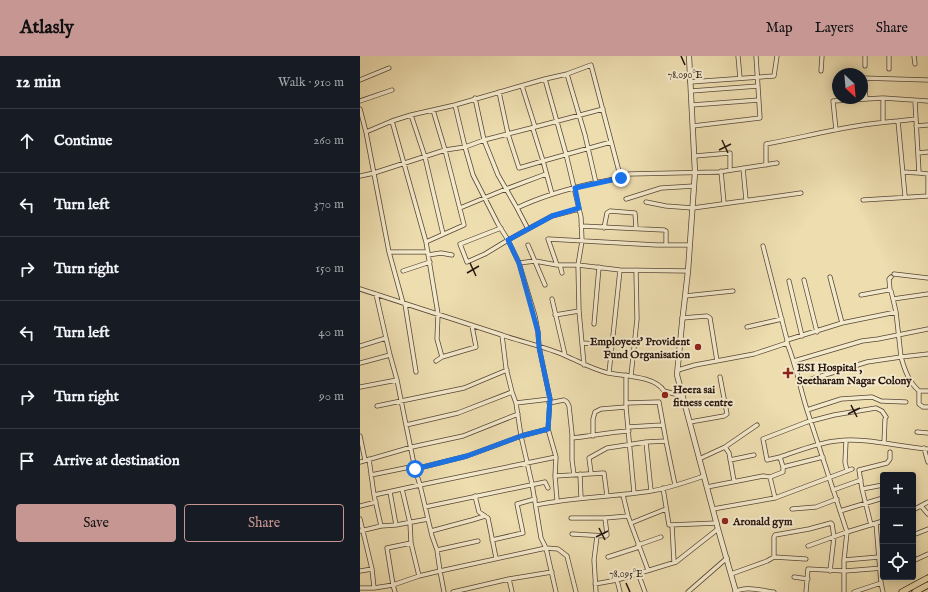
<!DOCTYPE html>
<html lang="en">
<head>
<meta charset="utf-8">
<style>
  body { margin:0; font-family:"IM FELL English",serif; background:#20242c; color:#f1f3f6 }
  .controls { position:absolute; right:12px; bottom:12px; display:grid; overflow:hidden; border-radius:4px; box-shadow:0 2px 10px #0003 }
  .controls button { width:36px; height:36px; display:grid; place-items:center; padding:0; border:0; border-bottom:1px solid #363941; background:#171b24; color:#f1f3f6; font:20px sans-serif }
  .compass { position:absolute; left:472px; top:12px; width:36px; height:36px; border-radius:50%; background:#171b24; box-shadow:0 2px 10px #0003; rotate:154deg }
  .stop { position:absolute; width:12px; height:12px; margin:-9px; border:3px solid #1a73e8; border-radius:50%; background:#fff }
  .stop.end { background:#1a73e8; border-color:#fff; box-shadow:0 1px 4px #0008 }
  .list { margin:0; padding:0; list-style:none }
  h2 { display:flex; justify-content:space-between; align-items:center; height:52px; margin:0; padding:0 16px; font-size:17px }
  h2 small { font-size:13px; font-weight:400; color:#9ea1a6 }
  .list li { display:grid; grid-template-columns:26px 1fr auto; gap:12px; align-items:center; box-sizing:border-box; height:64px; padding:0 16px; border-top:1px solid #363941 }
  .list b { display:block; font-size:15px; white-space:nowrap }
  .list em { font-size:13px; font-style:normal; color:#9ea1a6 }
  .actions { display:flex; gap:8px; padding:12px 16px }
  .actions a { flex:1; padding:9px 0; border:1px solid #c59692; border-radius:4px; text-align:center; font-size:14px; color:#c59692 }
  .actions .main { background:#c59692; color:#111 }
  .icon { flex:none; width:22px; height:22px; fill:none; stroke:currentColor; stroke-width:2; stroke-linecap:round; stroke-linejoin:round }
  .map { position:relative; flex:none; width:568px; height:536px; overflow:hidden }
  header { display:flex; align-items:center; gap:24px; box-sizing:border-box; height:56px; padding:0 20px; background:#c59692; color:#111 }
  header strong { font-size:19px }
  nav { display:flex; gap:22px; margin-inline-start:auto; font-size:14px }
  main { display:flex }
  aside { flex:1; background:#171b24 }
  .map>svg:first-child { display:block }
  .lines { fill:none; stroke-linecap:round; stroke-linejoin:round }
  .minor-casing { stroke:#574637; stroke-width:5 }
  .tertiary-casing { stroke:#574637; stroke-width:6 }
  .primary-casing { stroke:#25140f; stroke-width:7 }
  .minor { stroke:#f3e9cb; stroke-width:3.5 }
  .tertiary { stroke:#f3e9cb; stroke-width:4.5 }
  .primary { stroke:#edddaf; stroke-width:5.5 }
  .route { stroke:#1a73e8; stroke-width:5 }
  .ticks { fill:none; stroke:#25140f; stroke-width:1.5 }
  .poi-dot { fill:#8f2418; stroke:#f3e9cb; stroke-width:1.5 }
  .labels { text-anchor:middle; stroke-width:4; stroke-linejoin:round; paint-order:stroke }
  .poi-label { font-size:11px; font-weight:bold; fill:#25140f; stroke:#f3e9cb; text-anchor:start }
  .ticks-label { font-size:10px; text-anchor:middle; fill:#25140f; stroke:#f3e9cb; stroke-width:4; stroke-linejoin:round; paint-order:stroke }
</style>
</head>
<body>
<header>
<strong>Atlasly</strong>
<nav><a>Map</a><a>Layers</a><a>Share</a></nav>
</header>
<main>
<aside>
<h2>12 min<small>Walk · 910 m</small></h2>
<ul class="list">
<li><svg class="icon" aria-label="ahead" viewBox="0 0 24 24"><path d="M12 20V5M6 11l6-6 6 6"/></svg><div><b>Continue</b></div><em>260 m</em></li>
<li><svg class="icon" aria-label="left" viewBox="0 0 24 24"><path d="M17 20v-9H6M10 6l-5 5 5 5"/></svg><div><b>Turn left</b></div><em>370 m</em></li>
<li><svg class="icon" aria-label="right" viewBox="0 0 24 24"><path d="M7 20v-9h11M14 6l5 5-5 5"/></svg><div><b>Turn right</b></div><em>150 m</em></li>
<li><svg class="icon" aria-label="left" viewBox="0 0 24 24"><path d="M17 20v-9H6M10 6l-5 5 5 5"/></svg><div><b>Turn left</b></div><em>40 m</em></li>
<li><svg class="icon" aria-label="right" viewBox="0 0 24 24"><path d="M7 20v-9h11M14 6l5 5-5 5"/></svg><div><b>Turn right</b></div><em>90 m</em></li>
<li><svg class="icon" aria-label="arrive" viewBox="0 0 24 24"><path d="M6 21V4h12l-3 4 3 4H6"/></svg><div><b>Arrive at destination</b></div></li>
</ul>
<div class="actions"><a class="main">Save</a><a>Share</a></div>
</aside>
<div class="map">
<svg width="568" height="536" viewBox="0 0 568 536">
  <rect width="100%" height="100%" fill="#edddaf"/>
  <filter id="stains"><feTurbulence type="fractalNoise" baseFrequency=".005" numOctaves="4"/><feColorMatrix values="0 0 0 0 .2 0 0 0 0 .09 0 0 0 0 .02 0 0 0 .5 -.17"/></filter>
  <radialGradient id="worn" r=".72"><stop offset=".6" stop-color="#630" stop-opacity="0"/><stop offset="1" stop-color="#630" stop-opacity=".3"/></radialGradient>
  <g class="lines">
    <defs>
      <path id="minor" d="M 378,0 L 380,22
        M 529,0 L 529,13
        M 554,0 L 555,8
        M 505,10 L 505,0
        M 461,15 L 462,0
        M 207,18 L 231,9 L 261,123
        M 502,22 L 568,24
        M 504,22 L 506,43
        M 185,23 L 207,18 L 225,79 L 236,127
        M 0,24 L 29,12
        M 330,26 L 414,20 L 417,0
        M 162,30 L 175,71 L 124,84 L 105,91 L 113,119 L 138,168 L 148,184 L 168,173 L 157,152 C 182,140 207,133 234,127 C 246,124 258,124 269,118 L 359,116 L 417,107
        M 331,35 L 398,30
        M 139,36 L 148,78 L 159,112 L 183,105 L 192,138
        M 115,42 L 124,84 L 138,119 L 157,152
        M 523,42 L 523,66
        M 0,45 L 32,34
        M 555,45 L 559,117 L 568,118
        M 332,49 L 399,44
        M 0,53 L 6,76
        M 51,59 L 65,101 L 83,178
        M 32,65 L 66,186 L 104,169 L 85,94 L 73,54
        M 333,70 L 400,62 L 396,0
        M 556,70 L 568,69
        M 175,71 L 243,53
        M 173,73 L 183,105 L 251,86
        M 476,74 L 473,45 L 523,42 L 568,45
        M 558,97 L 568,96
        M 335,100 L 370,97 L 370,114
        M 406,109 L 406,88 C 450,80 493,68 538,65
        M 383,112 L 386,144
        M 361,115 L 364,147
        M 543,116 L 559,117
        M 568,118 L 568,140
        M 0,120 L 14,117 L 85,94 L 105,91 L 95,49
        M 545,140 L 538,65 L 556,63
        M 266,143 L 301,132 L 334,130
        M 503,144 L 568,140
        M 286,146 L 306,150 L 333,152 L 441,137
        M 100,152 L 146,133 L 186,118
        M 221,170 L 304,174 L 306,175 L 306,189
        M 141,172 L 100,188 L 107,206 L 125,198 L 148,184 L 159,207 L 175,260 L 178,276 L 179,291 L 190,343 L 188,373 L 196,401 L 195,420 L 197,444
        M 244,172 L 247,157 L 250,155 L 275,157 L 276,172
        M 168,173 L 192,160 L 219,153
        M 66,186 L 78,258 L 77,283 L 82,301
        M 168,189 L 185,229
        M 403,190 L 427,284
        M 29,196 L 68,196
        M 68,199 L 81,197 L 92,199
        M 159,207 L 175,205 L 197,209 L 218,209 L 260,214 L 328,215
        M 197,209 L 188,183 L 297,189 L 330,189
        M 200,209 L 202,217
        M 43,215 L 70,206
        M 534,218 L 568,222
        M 470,221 L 482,267
        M 444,224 L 457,276
        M 429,225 L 442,280
        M 0,233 L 142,279
        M 530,234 L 529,223 L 531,221
        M 501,239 L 528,234 L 531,235 L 533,243
        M 325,240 L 373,235
        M 192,243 L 205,299
        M 43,247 L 29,196 L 6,76 L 32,65 L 51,59 L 95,49 L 185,23 L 206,98 L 221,161 L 222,185 L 218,209 L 219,255 L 224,309
        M 45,248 L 56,316
        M 536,256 L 533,243 L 568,238
        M 195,259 L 219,255
        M 322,262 L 347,260 L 350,262 L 357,305
        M 234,268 L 239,211
        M 387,271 L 422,263
        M 223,287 L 251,289
        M 427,287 L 427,284 L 482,267 L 536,256 L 541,301 L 507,306 L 439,327
        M 0,290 L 26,282 L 16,238
        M 568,298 L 541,301 C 545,315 549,326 559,335 L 568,335
        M 76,305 L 82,301 L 116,291 L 112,270
        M 434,305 L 502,285 L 518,283 L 568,273
        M 0,307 L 30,299 L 26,282
        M 318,314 L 335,309 L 394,298 L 427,287 C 436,309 440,332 447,354 L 481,343 L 512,341 L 521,345 L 546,346
        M 249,317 L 260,214
        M 266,319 L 266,351 L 274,437
        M 271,320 L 277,263 L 276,214
        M 37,324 L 46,369 L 98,357 L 152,336 L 146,312 L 142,279 C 162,286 187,291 206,300 C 220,306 232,313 248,317 C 264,320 295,320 304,335 L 322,340
        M 0,331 L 37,324 L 30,299
        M 559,335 L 559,348 L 563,351 L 568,351
        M 152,336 L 156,347 L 161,380 L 172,428 L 181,482 L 186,492 L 196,536
        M 156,347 L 190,343
        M 189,347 L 204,344 L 207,346 L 209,350 L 212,378 L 212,404 L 214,419
        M 266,347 L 299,346 L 306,385
        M 17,350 L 104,332 L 147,314
        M 447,354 L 487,476 L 484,504 L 484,536
        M 330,366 L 364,360 L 367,358 L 360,321
        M 46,369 L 55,413 L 60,429 L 196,401
        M 268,371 L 302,369
        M 557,376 L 568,377
        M 0,380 L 5,404
        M 233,380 L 233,363 L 235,356 L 241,353 L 266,351
        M 212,382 C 231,380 250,376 269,375
        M 486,385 L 485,406 L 487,415
        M 286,386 L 291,435
        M 524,387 L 525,363
        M 365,391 L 369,397 L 374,425
        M 564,392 L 568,406
        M 420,401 L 407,404 L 403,383 L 447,366 L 474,359 L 516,352 L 522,355 L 526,361
        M 9,403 L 14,439
        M 339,403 L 365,391 L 397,369
        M 370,404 L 394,399
        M 0,406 L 52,391 L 103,380 L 158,358
        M 423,411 L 420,401 C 438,395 457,387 476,385 C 506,381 538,391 568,393
        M 55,413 L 107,400 L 161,380 L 188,373
        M 231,417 L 229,402 L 247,392 L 286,386 L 306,385 L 315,429
        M 220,418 L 221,442
        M 11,419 L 55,410
        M 195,420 L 244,417 L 247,440
        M 410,421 L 415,442
        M 347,431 L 403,420 L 410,421 L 423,416 L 423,411 L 463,401
        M 303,432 L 309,469 L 357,467
        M 42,433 L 50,467 L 51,487
        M 502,433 L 499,414 L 527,407 L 530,403 L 530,396
        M 473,434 L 501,424
        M 30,436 L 36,469 L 68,463
        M 263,439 L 268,460 L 288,514
        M 115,440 L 119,456 L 128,462 L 136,502
        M 176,449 C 214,441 253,441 291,435 C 309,432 327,426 344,420
        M 0,450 L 16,446
        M 561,450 L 568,458
        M 65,451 L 185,426 L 188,432
        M 353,453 L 415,442 L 492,413
        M 432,453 L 456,451 L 477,443
        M 553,454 L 568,446
        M 480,455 L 523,442
        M 211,462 L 245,462
        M 0,463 L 12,513
        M 271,467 L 306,453
        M 516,467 L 521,527
        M 312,469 L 314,506
        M 511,469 L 502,433 L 523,429
        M 21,470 L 14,439 L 60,429 L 72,480 L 77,494 L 80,515 L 59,520
        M 0,475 L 21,470 L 36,469
        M 71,475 L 112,464 L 125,460
        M 212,478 L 246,480 L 247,479 L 245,462 L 268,460
        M 553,479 L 568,473
        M 132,484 L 163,477 L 157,448 L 175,443
        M 51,487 L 59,520 L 33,529 L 27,492 Z
        M 278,489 L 301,481
        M 448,490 L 487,476 L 523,465
        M 77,494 L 118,485
        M 553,498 L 555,504 L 568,498
        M 248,501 L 279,491
        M 414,501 L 414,481 L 415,479 L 449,473 L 471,467 L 472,468 L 474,481 L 470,515
        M 484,504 L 519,501
        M 0,515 L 12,513 L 14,532
        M 278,517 L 285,536
        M 371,518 L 407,505 L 414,501 L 446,503
        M 434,521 L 448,523
        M 149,523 L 152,536
        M 235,528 L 257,524
        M 0,532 L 14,532 L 33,529 L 35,536
        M 84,536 L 80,515 L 186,492 L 198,493 L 207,500 L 216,536
        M 93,536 L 149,523 L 192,516
        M 236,536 L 234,504 L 237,480
        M 260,536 L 257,524 L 316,506 L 358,473
        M 328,536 L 367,502
        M 375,536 C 385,529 403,535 414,536
        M 446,536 L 448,513 L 485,515 L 523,512
        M 494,536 L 521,527 L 523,536"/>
      <path id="tertiary" d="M 329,0 L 335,116 L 328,215 L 322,267 L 317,319 L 358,473 L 376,536"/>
      <path id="primary" d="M 542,536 L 568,522
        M 555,536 L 568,529"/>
    </defs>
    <!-- minor casing -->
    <use href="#minor" class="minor-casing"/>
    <!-- tertiary casing -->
    <use href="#tertiary" class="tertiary-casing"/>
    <!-- primary casing -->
    <use href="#primary" class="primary-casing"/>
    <!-- minor -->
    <use href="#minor" class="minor"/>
    <!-- tertiary -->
    <use href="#tertiary" class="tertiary"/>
    <!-- primary -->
    <use href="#primary" class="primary"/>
  </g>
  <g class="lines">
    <!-- route -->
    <path class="route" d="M 55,413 L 107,400 L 161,380 L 188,373 L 190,343 L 179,291 L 178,276 L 159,207 L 148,184 L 192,160 L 219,152 L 215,132 L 261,122"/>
  </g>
  <!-- ticks -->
  <path class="ticks" d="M 321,0 L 325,9M 362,84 L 368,97M 359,94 L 371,88M 110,207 L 116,220M 107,217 L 119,210M 491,349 L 497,361M 488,358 L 500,352M 239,472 L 245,484M 236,481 L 248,475M 266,527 L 270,536"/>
  <!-- markers -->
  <g class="poi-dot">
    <circle cx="338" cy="291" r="4"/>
    <path d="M426 311h4v4h4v4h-4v4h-4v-4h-4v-4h4z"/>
    <circle cx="305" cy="339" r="4"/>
    <circle cx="365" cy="465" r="4"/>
  </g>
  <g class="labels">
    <!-- poi labels -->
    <g class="poi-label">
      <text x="330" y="289" text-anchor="end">Employees' Provident<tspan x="330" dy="13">Fund Organisation</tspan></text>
      <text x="437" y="315">ESI Hospital ,<tspan x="437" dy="13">Seetharam Nagar Colony</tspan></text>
      <text x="313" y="337">Heera sai<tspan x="313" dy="13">fitness centre</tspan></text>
      <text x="373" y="469">Aronald gym</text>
    </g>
  </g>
  <g class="ticks-label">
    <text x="325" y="22">78.090°E</text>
    <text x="266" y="521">78.095°E</text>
  </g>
  <rect width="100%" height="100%" filter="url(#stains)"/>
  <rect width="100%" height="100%" fill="url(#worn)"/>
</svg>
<div class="controls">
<button>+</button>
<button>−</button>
<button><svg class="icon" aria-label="locate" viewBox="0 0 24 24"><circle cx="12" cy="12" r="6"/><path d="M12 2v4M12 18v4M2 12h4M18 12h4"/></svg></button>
</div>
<svg class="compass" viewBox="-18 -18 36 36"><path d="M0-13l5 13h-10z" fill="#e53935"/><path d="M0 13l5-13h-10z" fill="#9ea1a6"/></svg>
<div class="stop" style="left:55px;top:413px"></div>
<div class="stop end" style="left:261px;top:122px"></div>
</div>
</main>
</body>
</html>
